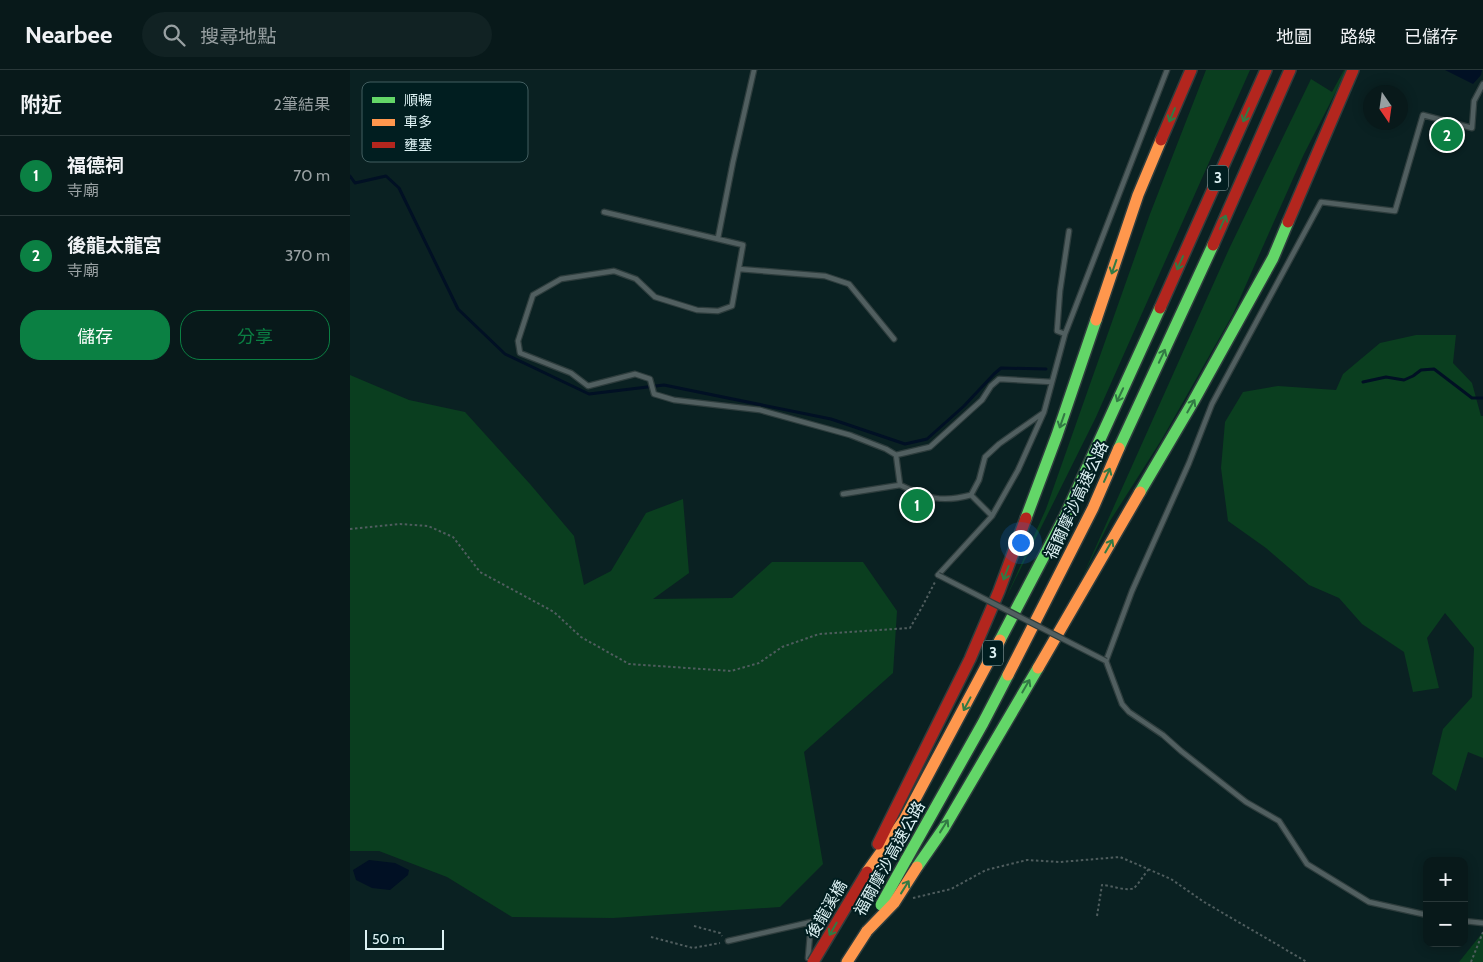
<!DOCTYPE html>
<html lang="zh-TW">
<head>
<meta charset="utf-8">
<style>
  body { margin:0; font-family:Cabin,"Noto Sans TC",sans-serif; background:#112223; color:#f1f3f6 }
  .controls { position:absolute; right:15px; bottom:15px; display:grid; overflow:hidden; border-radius:10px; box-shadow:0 2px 12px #0003 }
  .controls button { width:45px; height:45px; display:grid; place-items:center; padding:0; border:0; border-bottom:1px solid #293839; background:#08191a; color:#f1f3f6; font:25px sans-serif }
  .compass { position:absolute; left:1013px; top:15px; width:45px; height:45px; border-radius:50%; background:#08191a; box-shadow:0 2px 12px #0003; rotate:167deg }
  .scale { position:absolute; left:15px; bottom:12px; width:79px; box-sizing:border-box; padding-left:5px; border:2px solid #ddf2f4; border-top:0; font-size:14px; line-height:18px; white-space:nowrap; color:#ddf2f4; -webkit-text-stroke:4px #011e20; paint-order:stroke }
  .you { position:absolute; left:670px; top:472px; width:18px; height:18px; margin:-12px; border:4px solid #fff; border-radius:50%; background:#1a73e8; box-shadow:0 0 0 8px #1a73e833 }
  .badge { display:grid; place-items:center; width:32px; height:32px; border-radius:50%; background:#0b8043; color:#fff; font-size:16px; font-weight:700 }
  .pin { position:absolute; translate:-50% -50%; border:2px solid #fff; box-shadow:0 1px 5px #0006 }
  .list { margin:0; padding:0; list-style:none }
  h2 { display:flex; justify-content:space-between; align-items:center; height:65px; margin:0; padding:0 20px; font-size:21px }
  h2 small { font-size:16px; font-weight:400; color:#98a0a2 }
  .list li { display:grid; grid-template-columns:32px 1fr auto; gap:15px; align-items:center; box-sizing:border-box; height:80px; padding:0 20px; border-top:1px solid #293839 }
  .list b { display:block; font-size:19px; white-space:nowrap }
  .list p { margin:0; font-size:16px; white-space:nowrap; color:#98a0a2 }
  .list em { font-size:16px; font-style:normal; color:#98a0a2 }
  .actions { display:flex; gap:10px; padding:15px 20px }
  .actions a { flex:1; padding:11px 0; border:1px solid #0b8043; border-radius:20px; text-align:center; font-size:18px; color:#0b8043 }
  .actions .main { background:#0b8043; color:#fff }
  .icon { flex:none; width:28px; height:28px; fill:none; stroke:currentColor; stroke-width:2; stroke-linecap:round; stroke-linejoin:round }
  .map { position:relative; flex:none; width:1133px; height:892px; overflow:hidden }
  header { display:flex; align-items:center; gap:30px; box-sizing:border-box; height:70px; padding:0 25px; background:#08191a; border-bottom:1px solid #293839 }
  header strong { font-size:24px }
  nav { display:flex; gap:28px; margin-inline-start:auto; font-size:18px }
  .search { width:350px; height:45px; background:#112223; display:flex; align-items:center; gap:12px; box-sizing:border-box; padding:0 18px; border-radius:28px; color:#98a0a2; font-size:19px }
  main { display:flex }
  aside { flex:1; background:#08191a }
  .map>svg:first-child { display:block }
  .green { fill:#0a3e1f }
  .water { fill:#011024 }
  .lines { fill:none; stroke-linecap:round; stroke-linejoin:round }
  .stream { stroke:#011024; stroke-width:3 }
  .lane-casing { stroke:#2e3d3d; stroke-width:7 }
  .fast-casing { stroke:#2e3d3d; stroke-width:14 }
  .slow-casing { stroke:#2e3d3d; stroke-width:14 }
  .jam-casing { stroke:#2e3d3d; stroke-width:14 }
  .path { stroke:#4f5d5e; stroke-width:2; stroke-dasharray:2.5 2.5; stroke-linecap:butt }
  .lane { stroke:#515f60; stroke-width:4.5 }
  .fast { stroke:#63d668; stroke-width:11 }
  .slow { stroke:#ff974d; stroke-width:11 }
  .jam { stroke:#b3261e; stroke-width:11 }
  .lane-bridge-casing { stroke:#2e3d3d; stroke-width:7; stroke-linecap:butt }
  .fast-bridge-casing { stroke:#2e3d3d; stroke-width:14; stroke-linecap:butt }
  .slow-bridge-casing { stroke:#2e3d3d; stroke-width:14; stroke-linecap:butt }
  .jam-bridge-casing { stroke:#2e3d3d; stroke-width:14; stroke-linecap:butt }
  .lane-bridge { stroke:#515f60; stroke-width:4.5 }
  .fast-bridge { stroke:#63d668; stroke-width:11 }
  .slow-bridge { stroke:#ff974d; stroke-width:11 }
  .jam-bridge { stroke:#b3261e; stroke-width:11 }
  .oneway { stroke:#327a44 }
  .labels { text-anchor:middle; stroke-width:4; stroke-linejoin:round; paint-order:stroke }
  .shield { fill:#011e20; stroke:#9bb2b4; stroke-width:1 }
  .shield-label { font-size:15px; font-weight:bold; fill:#ddf2f4 }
  .street-label { font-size:16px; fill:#ddf2f4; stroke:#011e20 }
  .key { fill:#011e20; stroke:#435e60; stroke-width:1 }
  .key-label { font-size:14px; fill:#ddf2f4 }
</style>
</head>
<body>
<header>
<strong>Nearbee</strong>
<div class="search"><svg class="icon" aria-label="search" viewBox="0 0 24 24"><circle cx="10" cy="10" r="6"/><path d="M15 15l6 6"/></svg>搜尋地點</div>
<nav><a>地圖</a><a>路線</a><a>已儲存</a></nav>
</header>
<main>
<aside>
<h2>附近<small>2筆結果</small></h2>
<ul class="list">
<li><span class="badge">1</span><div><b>福德祠</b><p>寺廟</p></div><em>70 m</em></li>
<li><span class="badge">2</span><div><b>後龍太龍宮</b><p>寺廟</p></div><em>370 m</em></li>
</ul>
<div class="actions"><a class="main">儲存</a><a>分享</a></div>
</aside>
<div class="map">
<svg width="1133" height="892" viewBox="0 0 1133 892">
  <rect width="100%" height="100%" fill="#0a2122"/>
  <!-- green -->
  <path class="green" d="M 856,0 L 900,0 L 746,347 L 655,530 L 696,439 L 800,144 Z
    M 994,0 L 997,0 L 954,84 L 883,244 L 812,369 L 760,451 L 731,510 L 879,179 L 961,9 L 982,22 Z
    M 1066,265 L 1106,265 L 1103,293 L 1122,313 L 1131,346 L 1133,346 L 1133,688 L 1118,682 L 1106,721 L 1082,704 L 1093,659 L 1122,627 L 1124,578 L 1095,543 L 1077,568 L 1089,618 L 1063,622 L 1054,582 L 1012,554 L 989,528 L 959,515 L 916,478 L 878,451 L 871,398 L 875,352 L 893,322 L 928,316 L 986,320 L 993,304 L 1030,273 Z
    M 0,305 L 59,330 L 115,342 L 180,414 L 224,466 L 234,515 L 261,501 L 296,443 L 333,429 L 339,503 L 303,529 L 382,528 L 422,492 L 513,492 L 547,541 L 543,603 L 454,682 L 473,794 L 430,837 L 263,848 L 162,847 L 97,807 L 29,781 L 0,781 Z
    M 1133,862 L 1133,892 L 1109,892 Z"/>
  <!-- water -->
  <path class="water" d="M 1095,0 L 1132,0 L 1131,5 L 1123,14 Z
    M 19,790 L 45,793 L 59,800 L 58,805 L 40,820 L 22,818 L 6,810 L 3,800 Z"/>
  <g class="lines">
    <!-- stream -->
    <path class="stream" d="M 0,106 L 5,113 L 36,106 L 49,118 L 108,239 L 155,284 L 239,324 L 314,315 L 481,349 L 555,374 L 577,369 L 614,336 L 644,304 L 651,298 L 696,299
      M 1013,312 L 1036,307 L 1054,310 L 1063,306 L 1071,300 L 1084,299 L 1122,328 L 1133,328"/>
    <defs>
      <path id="lane" d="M 254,142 L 393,175 L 382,236 L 368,241 L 347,240 L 305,227 L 286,209 L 264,201 L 211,209 L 183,225 L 168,271 L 170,283 L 221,303 L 238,316 L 285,304 L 300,309 L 304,324 L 324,330 L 410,340 L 500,365 L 536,379 L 546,385 L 580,377 L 632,330 L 641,316 L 649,309 L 702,312
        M 368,168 L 383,92 L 404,0
        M 389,199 L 475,206 L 499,214 L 544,269
        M 715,264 L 707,261 L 710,221 L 719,161
        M 546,385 L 550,415 C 577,428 591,433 621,425 L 629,410 L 635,387 L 649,374 L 693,343
        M 493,424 L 550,415
        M 621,425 L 642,446
        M 588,505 L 642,446 L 668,400 L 694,342 L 715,264 L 817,0
        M 1077,845 L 1019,832 L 957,794 L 929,751 L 896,732 L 831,681 L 813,665 L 779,642 L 772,634 L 756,591 L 782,521 L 839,393 L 862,334 L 971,132 L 1045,141 L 1073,45 L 1122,58 L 1124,31 L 1133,14
        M 1114,851 L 1133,853
        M 378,871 L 461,852 L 458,888"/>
      <path id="fast" d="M 769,378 L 863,175
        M 790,422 L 843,332 L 923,188 L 938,152
        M 676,448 L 707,365 L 746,250
        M 650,570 L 715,446 L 810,238
        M 556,790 L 633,653 L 658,605
        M 567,797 L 594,758 L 688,598"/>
      <path id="slow" d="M 746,250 L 788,125 L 811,70
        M 688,598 L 790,422
        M 658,605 L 743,438 L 769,378
        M 517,802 L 554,750 L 650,570
        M 497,892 L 517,861"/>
      <path id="jam" d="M 811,70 L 841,0
        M 938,152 L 1003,0
        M 863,175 L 940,0
        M 810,238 L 916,0
        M 528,774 L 620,589 L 649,521 L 676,448"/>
    </defs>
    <!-- lane casing -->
    <use href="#lane" class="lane-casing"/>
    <!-- fast casing -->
    <use href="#fast" class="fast-casing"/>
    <!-- slow casing -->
    <use href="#slow" class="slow-casing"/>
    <!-- jam casing -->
    <use href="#jam" class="jam-casing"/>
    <!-- path -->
    <path class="path" d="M 0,459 L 50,454 L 78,456 L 103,467 L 130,502 L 204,542 L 231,567 L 279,594 L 381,601 L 409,593 L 432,577 L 469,564 L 560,558 L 572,537 L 585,512
      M 563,828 L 601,819 L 636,800 L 677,790 L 710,792 L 770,787 L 821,809 L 854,832 L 957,892
      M 510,840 L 520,838
      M 747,846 L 752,815 C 760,815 777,822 784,818 C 788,815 795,803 799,799
      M 344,856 L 370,863 L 372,866
      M 301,867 L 343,878 L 370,873
      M 1121,892 L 1133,862"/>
    <!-- lane -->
    <use href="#lane" class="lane"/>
    <!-- fast -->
    <use href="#fast" class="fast"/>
    <!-- slow -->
    <use href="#slow" class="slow"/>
    <!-- jam -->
    <use href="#jam" class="jam"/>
    <defs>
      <path id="lane-bridge" d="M 588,505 L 756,591"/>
      <path id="fast-bridge" d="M 531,835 L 556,790"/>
      <path id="slow-bridge" d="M 517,861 L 544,833 L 567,797"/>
      <path id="jam-bridge" d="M 463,892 L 517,802"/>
    </defs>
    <!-- lane-bridge casing -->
    <use href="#lane-bridge" class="lane-bridge-casing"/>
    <!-- fast-bridge casing -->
    <use href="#fast-bridge" class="fast-bridge-casing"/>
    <!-- slow-bridge casing -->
    <use href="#slow-bridge" class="slow-bridge-casing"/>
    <!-- jam-bridge casing -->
    <use href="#jam-bridge" class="jam-bridge-casing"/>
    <!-- lane-bridge -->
    <use href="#lane-bridge" class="lane-bridge"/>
    <!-- fast-bridge -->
    <use href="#fast-bridge" class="fast-bridge"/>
    <!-- slow-bridge -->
    <use href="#slow-bridge" class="slow-bridge"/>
    <!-- jam-bridge -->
    <use href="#jam-bridge" class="jam-bridge"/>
  </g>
  <!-- one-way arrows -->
  <defs><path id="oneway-shaft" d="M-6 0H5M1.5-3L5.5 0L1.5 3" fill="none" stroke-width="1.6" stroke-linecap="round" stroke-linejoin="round" transform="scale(1.25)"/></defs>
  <g class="oneway">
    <use href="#oneway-shaft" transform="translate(822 45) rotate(113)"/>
    <use href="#oneway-shaft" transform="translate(896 45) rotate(114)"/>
    <use href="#oneway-shaft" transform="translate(873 152) rotate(-66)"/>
    <use href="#oneway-shaft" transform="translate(830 193) rotate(114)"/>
    <use href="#oneway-shaft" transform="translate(764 197) rotate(109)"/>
    <use href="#oneway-shaft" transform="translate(812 286) rotate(-65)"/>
    <use href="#oneway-shaft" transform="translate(770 325) rotate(115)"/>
    <use href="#oneway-shaft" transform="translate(841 336) rotate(-60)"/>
    <use href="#oneway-shaft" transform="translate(712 351) rotate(109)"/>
    <use href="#oneway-shaft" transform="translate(757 405) rotate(-66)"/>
    <use href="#oneway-shaft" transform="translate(759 476) rotate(-60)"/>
    <use href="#oneway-shaft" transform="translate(656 503) rotate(111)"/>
    <use href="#oneway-shaft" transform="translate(676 616) rotate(-60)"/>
    <use href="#oneway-shaft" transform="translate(617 634) rotate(118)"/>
    <use href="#oneway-shaft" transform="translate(594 756) rotate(-58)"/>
    <use href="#oneway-shaft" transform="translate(555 817) rotate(-58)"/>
    <use href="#oneway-shaft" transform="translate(483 859) rotate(120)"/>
  </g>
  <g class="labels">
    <!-- shield labels -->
    <g class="shield">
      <rect x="858" y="95.5" width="20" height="25" rx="4"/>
      <rect x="633" y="570.5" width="20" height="25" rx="4"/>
    </g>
    <g class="shield-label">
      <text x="868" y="113">3</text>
      <text x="643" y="588">3</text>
    </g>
    <!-- street labels -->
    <g class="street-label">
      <text transform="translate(726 430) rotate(-65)" y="6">福爾摩沙高速公路</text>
      <text transform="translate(539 788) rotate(-61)" y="6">福爾摩沙高速公路</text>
      <text transform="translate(476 839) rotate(-60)" y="6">後龍溪橋</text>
    </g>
  </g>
  <!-- legend -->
  <rect x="12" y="12" width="166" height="80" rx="8" class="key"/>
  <rect x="22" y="27" width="23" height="6" fill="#63d668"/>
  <rect x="22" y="49" width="23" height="7" fill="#ff974d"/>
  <rect x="22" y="72" width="23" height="6" fill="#b3261e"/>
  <g class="key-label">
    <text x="54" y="35">順暢</text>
    <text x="54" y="57">車多</text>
    <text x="54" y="80">壅塞</text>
  </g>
</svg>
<div class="controls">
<button>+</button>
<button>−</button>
</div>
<svg class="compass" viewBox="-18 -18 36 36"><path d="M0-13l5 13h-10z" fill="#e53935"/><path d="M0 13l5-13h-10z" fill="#98a0a2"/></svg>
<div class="scale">50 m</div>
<div class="you"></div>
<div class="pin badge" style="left:567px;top:435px">1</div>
<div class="pin badge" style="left:1097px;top:65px">2</div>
</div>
</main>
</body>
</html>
